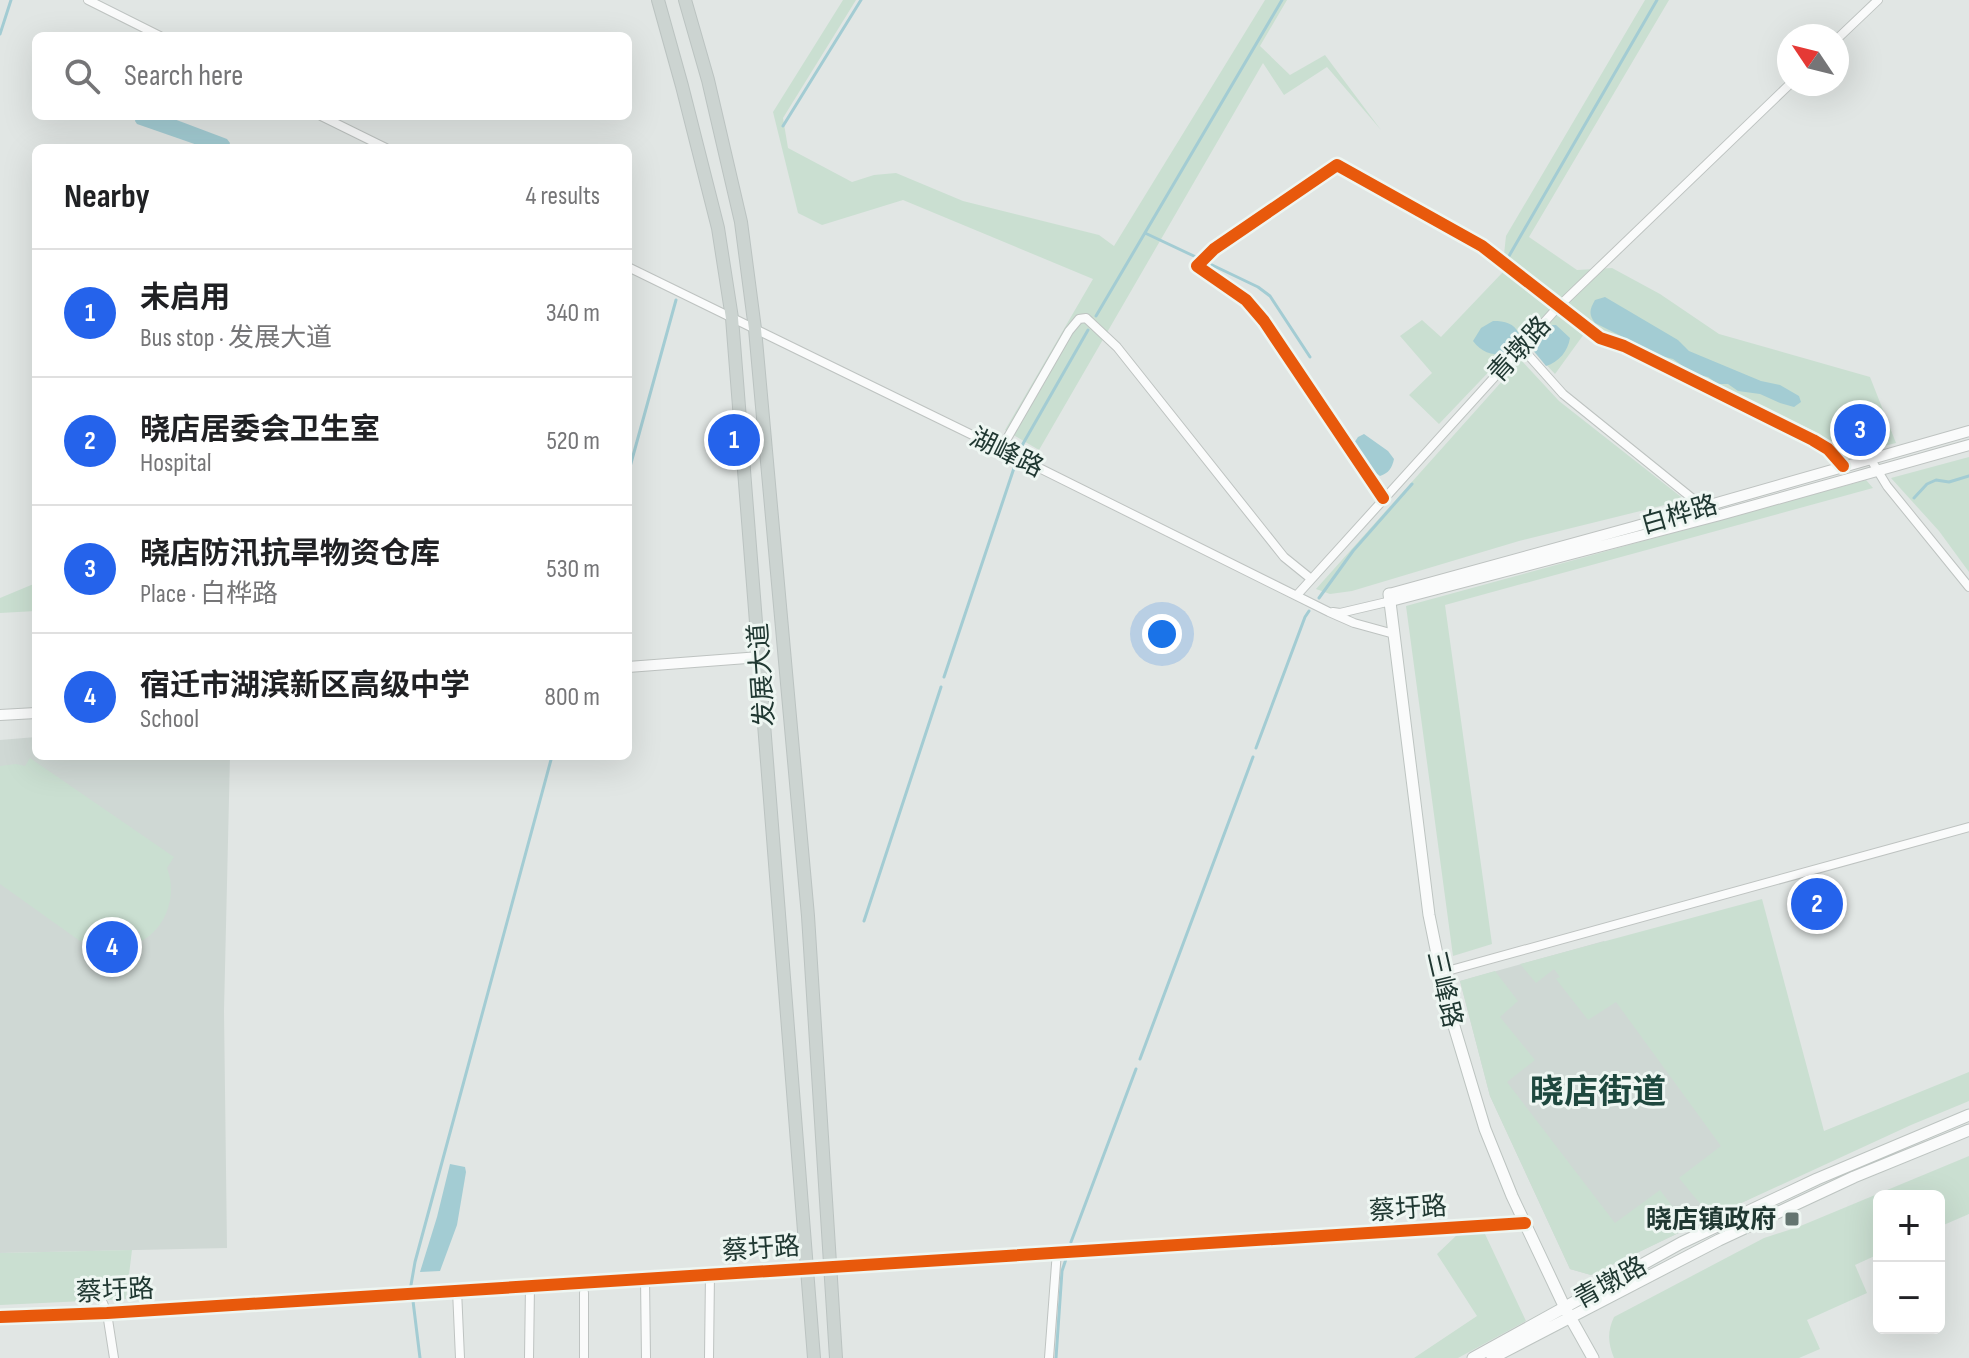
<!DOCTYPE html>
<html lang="en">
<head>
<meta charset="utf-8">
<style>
  body { margin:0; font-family:"Sofia Sans Condensed","Noto Sans SC",sans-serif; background:#f2f2f2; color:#202124 }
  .controls { position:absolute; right:24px; bottom:24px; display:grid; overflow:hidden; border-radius:12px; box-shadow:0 8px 32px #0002 }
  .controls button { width:72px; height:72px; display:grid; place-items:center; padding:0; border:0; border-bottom:2px solid #e0e0e0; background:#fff; color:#202124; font:40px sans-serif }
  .compass { position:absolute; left:1777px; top:24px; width:72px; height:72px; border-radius:50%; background:#fff; box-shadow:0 8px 32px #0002; rotate:305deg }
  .you { position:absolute; left:1162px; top:634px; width:28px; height:28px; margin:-20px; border:6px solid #fff; border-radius:50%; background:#1a73e8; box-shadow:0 0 0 12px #1a73e833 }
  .badge { display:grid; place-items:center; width:52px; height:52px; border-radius:50%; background:#2563eb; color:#fff; font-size:26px; font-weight:700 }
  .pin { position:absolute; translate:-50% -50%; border:4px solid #fff; box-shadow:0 2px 8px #0006 }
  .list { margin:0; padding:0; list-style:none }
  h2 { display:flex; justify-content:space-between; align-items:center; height:104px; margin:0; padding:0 32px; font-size:34px }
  h2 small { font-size:26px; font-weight:400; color:#757577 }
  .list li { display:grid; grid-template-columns:52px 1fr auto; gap:24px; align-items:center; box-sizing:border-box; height:128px; padding:0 32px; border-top:2px solid #e0e0e0 }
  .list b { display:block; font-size:30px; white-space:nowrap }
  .list p { margin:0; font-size:26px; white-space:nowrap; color:#757577 }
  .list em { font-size:26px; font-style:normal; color:#757577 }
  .icon { flex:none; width:44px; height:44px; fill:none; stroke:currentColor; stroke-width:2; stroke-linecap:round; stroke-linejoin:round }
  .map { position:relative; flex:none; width:1969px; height:1358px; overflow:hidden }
  .search { position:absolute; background:#fff; box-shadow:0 8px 32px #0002; left:32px; top:32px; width:600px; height:88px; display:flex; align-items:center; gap:20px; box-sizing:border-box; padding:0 28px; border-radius:12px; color:#757577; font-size:30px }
  .panel { position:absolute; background:#fff; box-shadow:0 8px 32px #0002; left:32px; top:144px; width:600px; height:616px; border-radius:12px }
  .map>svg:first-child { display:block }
  .built { fill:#cfd8d4 }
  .green { fill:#cadfd1 }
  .water { fill:#a3ccd3 }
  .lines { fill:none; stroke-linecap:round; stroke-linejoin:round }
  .stream { stroke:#a3ccd3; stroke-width:3 }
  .minor-casing { stroke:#bec3c1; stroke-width:10 }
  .tertiary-casing { stroke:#bec3c1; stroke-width:12 }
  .secondary-casing { stroke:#bdc4c1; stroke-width:13 }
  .primary-casing { stroke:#bbc3c1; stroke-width:14 }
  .minor { stroke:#fafbfb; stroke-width:8 }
  .tertiary { stroke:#fafbfb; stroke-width:10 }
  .secondary { stroke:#fafbfb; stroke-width:11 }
  .primary { stroke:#ccd4d1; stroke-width:12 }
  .cycleway-casing { stroke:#eef6f2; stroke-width:17 }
  .cycleway { stroke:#e8590c; stroke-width:12 }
  .poi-dot { fill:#647570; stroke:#eef6f2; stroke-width:3 }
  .labels { text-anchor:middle; stroke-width:6; stroke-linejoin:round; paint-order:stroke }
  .street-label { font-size:26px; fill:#203832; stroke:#eef6f2 }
  .poi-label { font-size:26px; font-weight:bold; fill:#203832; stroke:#eef6f2; text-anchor:end }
  .district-label { font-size:34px; font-weight:bold; fill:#1e483e; stroke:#eef6f2 }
</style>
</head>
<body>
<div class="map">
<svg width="1969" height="1358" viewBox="0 0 1969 1358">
  <rect width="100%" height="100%" fill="#e1e6e4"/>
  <!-- built -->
  <path class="built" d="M 36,737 L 36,756 L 230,756 L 224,1011 L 227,1248 L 0,1253 L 0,740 Z
    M 1604,941 L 1772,1188 L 1591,1275 L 1570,1269 L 1490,1096 L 1460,981 Z"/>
  <!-- green -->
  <path class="green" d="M 843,0 L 856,0 L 783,118 L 788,148 L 852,182 L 874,175 L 896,173 L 963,201 L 1099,235 L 1114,246 L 1265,0 L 1287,0 L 1260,46 L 1290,75 L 1325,55 L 1381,130 L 1327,67 L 1284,95 L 1263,63 L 1039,450 L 1005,430 L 1093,279 L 903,200 L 822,225 L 798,213 L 773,112 Z
    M 1645,0 L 1669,0 L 1529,237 L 1577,270 L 1612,268 L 1660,294 L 1719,334 L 1870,377 L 1896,443 L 1844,456 L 1820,434 L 1596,329 L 1588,321 L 1584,334 L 1555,374 L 1521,338 L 1439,424 L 1409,395 L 1432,373 L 1400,336 L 1422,320 L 1441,337 L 1502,273 L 1506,236 Z
    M 1521,360 L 1559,401 L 1685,500 L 1519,541 L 1352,591 L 1330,594 L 1316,589 Z
    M 1969,457 L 1969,572 L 1939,531 L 1891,478 Z
    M 1866,480 L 1873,488 L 1445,605 L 1492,944 L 1453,956 L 1406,606 Z
    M 36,583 L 36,611 L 0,613 L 0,598 Z
    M 30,758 L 174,857 L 167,868 C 179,899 163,936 130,946 C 119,949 109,951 99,945 L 94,951 L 0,884 L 0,766 L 16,764 L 25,766 Z
    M 1762,899 L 1824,1131 L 1969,1072 L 1969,1101 L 1911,1125 L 1711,1217 L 1679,1178 L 1721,1146 L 1616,1002 L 1588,1020 L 1556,979 L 1560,977 L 1554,969 L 1536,983 L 1520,964 Z
    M 1495,971 L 1518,1001 L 1500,1017 L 1535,1060 L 1507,1082 L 1615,1223 L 1660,1190 L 1689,1228 L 1591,1275 L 1570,1269 L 1490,1096 L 1460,981 Z
    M 1969,1156 L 1969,1214 L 1939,1227 L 1939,1196 L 1879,1196 L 1879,1254 L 1855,1265 L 1867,1293 L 1807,1320 L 1820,1349 L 1799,1358 L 1614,1358 C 1608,1343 1607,1332 1614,1317 L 1764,1238 L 1798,1227 Z
    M 1458,1234 L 1485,1234 L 1526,1321 L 1458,1358 L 1414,1358 L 1477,1316 L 1437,1254 Z
    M 132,1250 L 126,1299 L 0,1305 L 0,1253 Z"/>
  <!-- water -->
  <path class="water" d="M 136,116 L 166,116 L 227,139 L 230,143 L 228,148 L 206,148 L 137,124 L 135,121 Z
    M 1605,297 L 1678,340 L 1689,351 L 1761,381 L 1780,385 L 1799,396 L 1801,402 L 1794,407 L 1780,403 L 1760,394 L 1738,391 L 1728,384 L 1718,384 L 1708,377 L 1694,374 L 1673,359 L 1661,356 L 1595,323 C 1588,314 1590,309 1595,300 Z
    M 1493,321 C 1505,321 1514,323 1519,334 L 1505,355 C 1491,355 1481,352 1473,341 L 1481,328 Z
    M 1551,325 L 1556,325 L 1570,338 C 1568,351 1559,362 1546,366 L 1533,350 C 1536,341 1545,333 1551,325 Z
    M 1364,434 L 1388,451 L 1394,459 C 1392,468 1389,473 1380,476 L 1373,471 L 1354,443 L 1358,437 Z
    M 450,1164 L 465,1167 L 466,1172 L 457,1225 L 440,1271 L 420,1272 L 437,1217 Z"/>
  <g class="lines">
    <!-- stream -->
    <path class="stream" d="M 0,34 L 11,0
      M 783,126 L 861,0
      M 1145,233 L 1196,257
      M 1509,256 L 1657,0
      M 1210,264 L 1258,287 L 1270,296 L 1310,357
      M 1096,316 L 1282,0
      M 1020,449 L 1088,330
      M 628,474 L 676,300
      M 1914,498 L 1927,484 L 1936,480 L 1949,482 L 1969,476
      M 1319,598 L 1353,551 L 1412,484
      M 944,677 L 1015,465
      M 1256,748 L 1305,617 L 1309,611
      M 864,921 L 941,687
      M 1140,1059 L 1253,757
      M 1071,1242 L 1136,1069
      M 411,1285 L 415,1262 L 552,756
      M 413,1301 L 420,1358
      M 1056,1358 L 1062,1271 L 1066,1259"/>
    <defs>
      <path id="minor" d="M 88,0 L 160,36
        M 1837,39 L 1878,0
        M 321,116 L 386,148
        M 628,267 L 1001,449 L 1329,612 L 1354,623 L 1394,634
        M 1521,347 L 1563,394 L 1703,507
        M 1001,449 L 1069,331 L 1079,319 L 1086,318 L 1117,347 L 1284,557 L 1310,578
        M 1870,458 L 1887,486 L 1969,587
        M 1383,498 L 1264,321 L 1246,300 L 1197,266 L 1214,249 L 1337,165 L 1482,246 L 1600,338 L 1624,346 L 1813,440 L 1828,449 L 1843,466
        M 1297,595 L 1558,307 L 1790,84
        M 1333,612 L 1340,613 L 1391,601
        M 1440,973 L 1969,827
        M 645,1278 L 646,1358
        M 457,1290 L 460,1358
        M 103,1303 L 107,1313 L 114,1358
        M 0,1317 L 107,1313 L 1525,1223
        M 529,1358 L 530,1285
        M 584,1358 L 584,1293
        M 709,1358 L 710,1273
        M 1049,1358 L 1057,1251"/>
      <path id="tertiary" d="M 1389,594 L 1633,527 L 1969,431
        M 1391,601 L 1720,515 L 1969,445
        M 628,667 L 760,657
        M 0,715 L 36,713"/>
      <path id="secondary" d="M 1389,594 L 1429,915 L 1447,1003 L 1485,1129 L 1512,1196 L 1565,1308 L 1593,1358
        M 1473,1358 L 1681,1243 L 1817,1179 L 1969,1115
        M 1492,1358 L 1719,1240 L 1854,1177 L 1969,1130"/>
      <path id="primary" d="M 658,0 L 682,86 L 718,228 L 732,318 L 814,1358
        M 685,0 L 708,80 L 741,222 L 755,329 L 808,916 L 836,1358"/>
    </defs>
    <!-- minor casing -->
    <use href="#minor" class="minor-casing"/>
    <!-- tertiary casing -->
    <use href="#tertiary" class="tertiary-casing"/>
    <!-- secondary casing -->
    <use href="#secondary" class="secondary-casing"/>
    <!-- primary casing -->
    <use href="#primary" class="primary-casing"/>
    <!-- minor -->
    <use href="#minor" class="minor"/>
    <!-- tertiary -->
    <use href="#tertiary" class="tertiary"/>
    <!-- secondary -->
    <use href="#secondary" class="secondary"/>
    <!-- primary -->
    <use href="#primary" class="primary"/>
    <defs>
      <path id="cycleway" d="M 1383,498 L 1264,321 L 1246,300 L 1197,266 L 1214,249 L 1337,165 L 1482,246 L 1600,338 L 1624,346 L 1813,440 L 1828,449 L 1843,466
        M 0,1317 L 107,1313 L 1525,1223"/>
    </defs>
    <!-- cycleway casing -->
    <use href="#cycleway" class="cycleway-casing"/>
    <!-- cycleway -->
    <use href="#cycleway" class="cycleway"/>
  </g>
  <!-- markers -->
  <rect class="poi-dot" x="1784" y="1211" width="16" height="16" rx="4"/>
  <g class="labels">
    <!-- street labels -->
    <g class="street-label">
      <text transform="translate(1519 349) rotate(-48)" y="9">青墩路</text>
      <text transform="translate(1007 452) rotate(26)" y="9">湖峰路</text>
      <text transform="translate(1679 514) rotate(-16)" y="9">白桦路</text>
      <text transform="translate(761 675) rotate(-94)" y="9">发展大道</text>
      <text transform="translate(1445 989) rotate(77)" y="9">三峰路</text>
      <text transform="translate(1408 1208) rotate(-4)" y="9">蔡圩路</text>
      <text transform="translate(761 1248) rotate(-4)" y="9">蔡圩路</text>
      <text transform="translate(1610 1282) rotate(-29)" y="9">青墩路</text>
      <text transform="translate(115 1290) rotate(-3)" y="9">蔡圩路</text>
    </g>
    <!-- poi labels -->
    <g class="poi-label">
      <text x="1776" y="1228">晓店镇政府</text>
    </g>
    <!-- district labels -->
    <g class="district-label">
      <text x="1598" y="1103">晓店街道</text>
    </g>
  </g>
</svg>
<div class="controls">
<button>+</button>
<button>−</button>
</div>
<svg class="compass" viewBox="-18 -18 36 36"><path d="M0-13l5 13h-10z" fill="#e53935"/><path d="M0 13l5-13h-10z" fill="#757577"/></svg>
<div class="you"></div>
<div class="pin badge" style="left:734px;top:440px">1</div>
<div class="pin badge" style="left:1817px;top:904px">2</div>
<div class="pin badge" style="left:1860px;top:430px">3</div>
<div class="pin badge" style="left:112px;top:947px">4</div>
<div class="search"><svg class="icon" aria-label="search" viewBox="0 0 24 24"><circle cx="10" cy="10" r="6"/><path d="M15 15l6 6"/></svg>Search here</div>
<section class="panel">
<h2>Nearby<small>4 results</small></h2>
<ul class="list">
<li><span class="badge">1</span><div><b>未启用</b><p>Bus stop · 发展大道</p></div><em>340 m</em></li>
<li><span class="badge">2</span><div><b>晓店居委会卫生室</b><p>Hospital</p></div><em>520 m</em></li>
<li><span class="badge">3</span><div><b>晓店防汛抗旱物资仓库</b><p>Place · 白桦路</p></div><em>530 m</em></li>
<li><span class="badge">4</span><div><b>宿迁市湖滨新区高级中学</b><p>School</p></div><em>800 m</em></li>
</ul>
</section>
</div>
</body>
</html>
